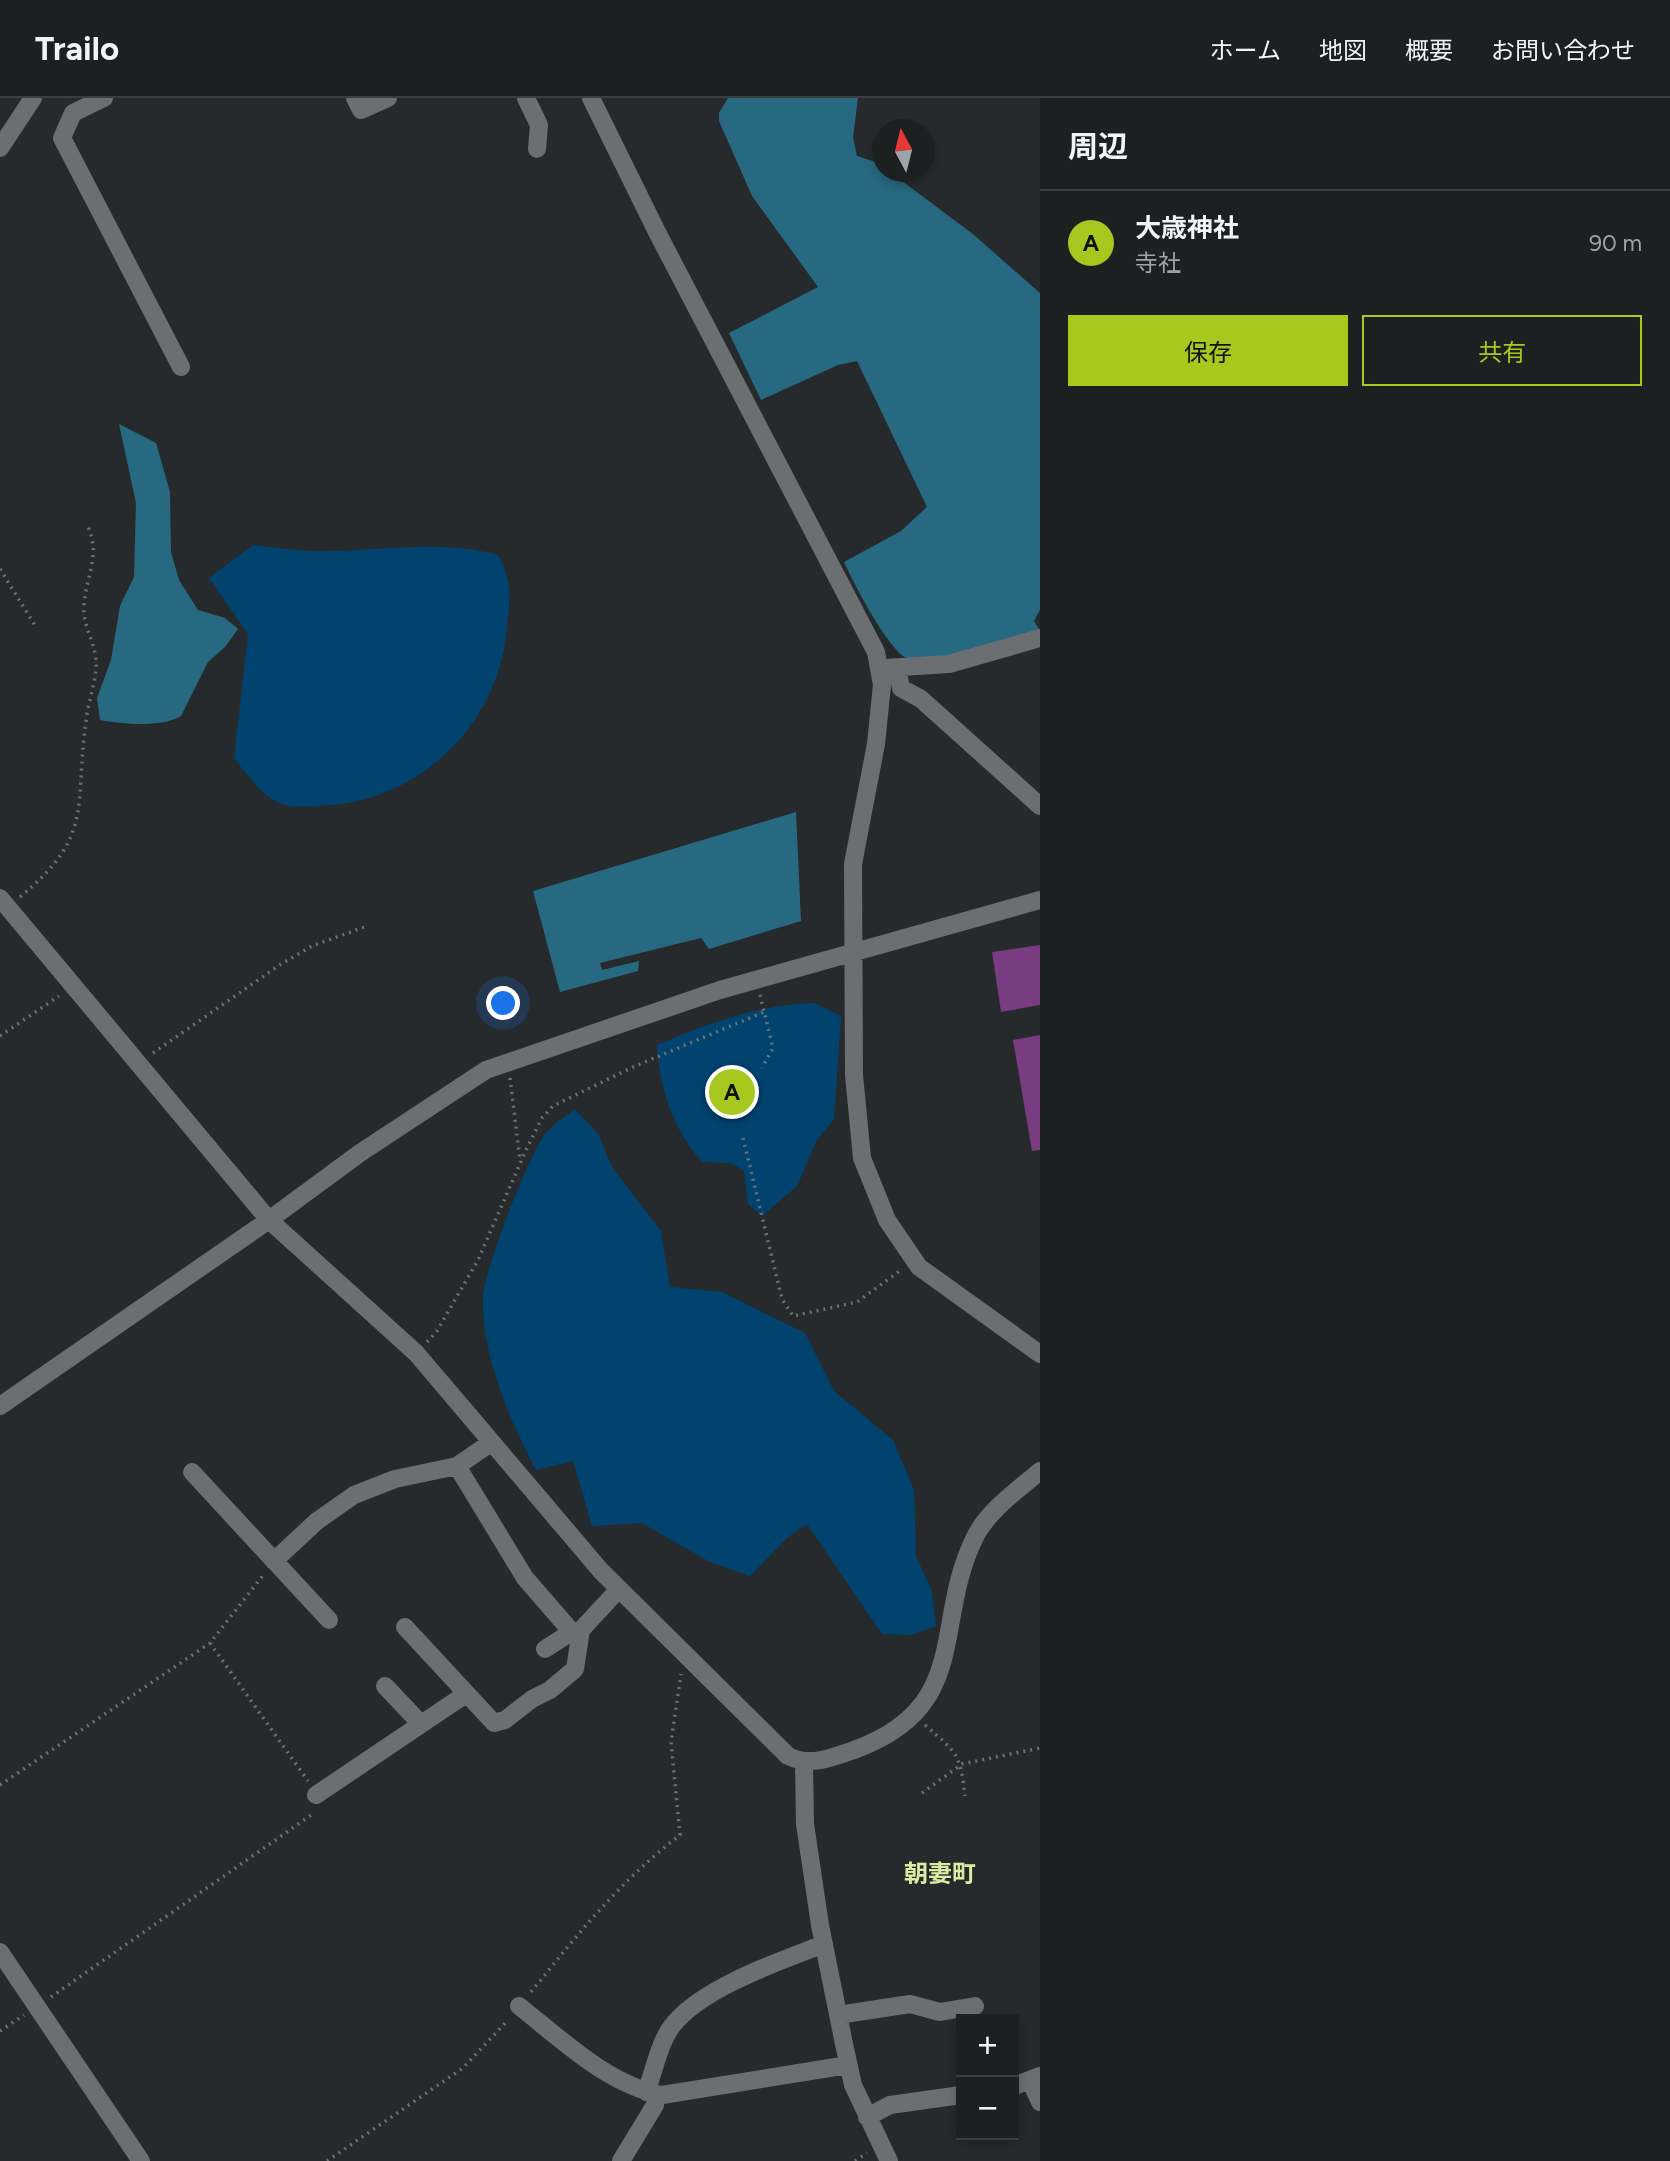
<!DOCTYPE html>
<html lang="ja">
<head>
<meta charset="utf-8">
<style>
  body { margin:0; font-family:Figtree,"Noto Sans JP",sans-serif; background:#2a2d2e; color:#f1f3f6 }
  .controls { position:absolute; right:21px; bottom:21px; display:grid; overflow:hidden; border-radius:0px; box-shadow:0 4px 10px #0003 }
  .controls button { width:63px; height:63px; display:grid; place-items:center; padding:0; border:0; border-bottom:2px solid #3b3e3f; background:#1d2021; color:#f1f3f6; font:35px sans-serif }
  .compass { position:absolute; left:872px; top:21px; width:63px; height:63px; border-radius:50%; background:#1d2021; box-shadow:0 4px 10px #0003; rotate:353deg }
  .you { position:absolute; left:504px; top:906px; width:24px; height:24px; margin:-18px; border:5px solid #fff; border-radius:50%; background:#1a73e8; box-shadow:0 0 0 10px #1a73e833 }
  .badge { display:grid; place-items:center; width:46px; height:46px; border-radius:50%; background:#a7c81f; color:#111; font-size:23px; font-weight:700 }
  .pin { position:absolute; translate:-50% -50%; border:4px solid #fff; box-shadow:0 2px 7px #0006 }
  .list { margin:0; padding:0; list-style:none }
  h2 { display:flex; justify-content:space-between; align-items:center; height:91px; margin:0; padding:0 28px; font-size:30px }
  h2 small { font-size:23px; font-weight:400; color:#a0a3a5 }
  .list li { display:grid; grid-template-columns:46px 1fr auto; gap:21px; align-items:center; box-sizing:border-box; height:105px; padding:0 28px; border-top:2px solid #3b3e3f }
  .list b { display:block; font-size:26px; white-space:nowrap }
  .list p { margin:0; font-size:23px; white-space:nowrap; color:#a0a3a5 }
  .list em { font-size:23px; font-style:normal; color:#a0a3a5 }
  .actions { display:flex; gap:14px; padding:21px 28px }
  .actions a { flex:1; padding:16px 0; border:2px solid #a7c81f; border-radius:0px; text-align:center; font-size:24px; color:#a7c81f }
  .actions .main { background:#a7c81f; color:#111 }
  .map { position:relative; flex:none; width:1040px; height:2063px; overflow:hidden }
  header { display:flex; align-items:center; gap:42px; box-sizing:border-box; height:98px; padding:0 35px; background:#1d2021; border-bottom:2px solid #3b3e3f }
  header strong { font-size:33px }
  nav { display:flex; gap:38px; margin-inline-start:auto; font-size:24px }
  main { display:flex }
  aside { flex:1; background:#1d2021 }
  .map>svg:first-child { display:block }
  .green { fill:#00436f }
  .water { fill:#276980 }
  .building { fill:#793c80 }
  .lines { fill:none; stroke-linecap:round; stroke-linejoin:round }
  .path { stroke:#6e7072; stroke-width:3.5; stroke-dasharray:2 5; stroke-linecap:butt }
  .minor { stroke:#6c6f72; stroke-width:18 }
  .labels { text-anchor:middle; stroke-width:5; stroke-linejoin:round; paint-order:stroke }
  .quarter-label { font-size:24px; font-weight:bold; fill:#d8eda2; stroke:#272a2c }
</style>
</head>
<body>
<header>
<strong>Trailo</strong>
<nav><a>ホーム</a><a>地図</a><a>概要</a><a>お問い合わせ</a></nav>
</header>
<main>
<div class="map">
<svg width="1040" height="2063" viewBox="0 0 1040 2063">
  <rect width="100%" height="100%" fill="#272a2c"/>
  <!-- green -->
  <path class="green" d="M 253,447 C 271,449 289,452 307,453 C 371,455 436,440 498,457 C 513,485 510,498 507,529 C 500,622 425,699 332,707 C 318,708 292,711 279,705 C 260,696 246,675 234,660 L 248,536 L 209,480 Z
    M 814,905 L 841,918 L 834,1021 L 817,1042 L 797,1088 L 762,1118 L 748,1106 L 744,1073 L 731,1065 L 702,1064 C 672,1029 660,992 657,947 C 708,925 759,907 814,905 Z
    M 575,1011 L 598,1036 L 612,1069 L 661,1133 L 670,1189 L 722,1194 L 805,1235 L 834,1293 L 893,1342 L 914,1392 L 916,1458 L 932,1493 L 936,1528 L 911,1537 L 882,1536 L 807,1426 L 788,1439 L 750,1478 L 710,1464 L 642,1425 L 592,1428 L 573,1363 L 536,1372 C 511,1326 480,1252 483,1199 C 485,1169 528,1059 546,1035 C 553,1026 566,1018 575,1011 Z"/>
  <!-- water -->
  <path class="water" d="M 728,0 L 858,0 L 853,40 L 857,58 L 879,65 L 883,74 L 890,74 L 974,137 L 1040,195 L 1040,512 L 1034,523 L 1039,531 C 1013,542 936,568 909,561 C 890,556 853,484 844,464 L 901,433 L 927,409 L 857,263 L 838,267 L 761,302 L 729,235 L 818,189 L 752,98 L 719,23 L 719,15 Z
    M 119,326 L 156,345 L 170,394 L 171,454 L 179,482 L 198,512 L 225,520 L 238,531 L 225,549 L 208,564 L 181,618 C 161,630 123,626 100,622 L 97,600 L 111,562 L 120,508 L 134,479 L 136,405 Z
    M 796,714 L 801,823 L 709,851 L 701,840 L 600,865 L 602,872 L 639,863 L 638,873 L 560,894 L 533,793 Z"/>
  <!-- building -->
  <path class="building" d="M 1040,847 L 1040,907 L 1001,914 L 992,854 Z
    M 1040,937 L 1040,1052 L 1032,1053 L 1013,942 Z"/>
  <g class="lines">
    <!-- path -->
    <path class="path" d="M 0,471 L 36,529
      M 20,799 C 95,737 74,709 86,623 C 88,605 95,587 96,570 C 98,548 82,529 84,507 C 86,478 101,457 88,429
      M 760,897 L 773,950 L 762,970
      M 0,938 L 59,898
      M 153,955 L 281,866 L 312,848 L 367,828
      M 510,980 L 520,1062
      M 743,1040 L 782,1201 L 793,1218 L 857,1204 L 901,1172
      M 427,1244 L 437,1233 L 478,1162 L 526,1052 L 542,1020 L 553,1008 L 633,969 L 764,914
      M 210,1545 L 308,1683
      M 925,1627 C 957,1655 960,1655 965,1698
      M 0,1687 L 210,1545 L 264,1476
      M 922,1695 L 962,1666 L 1040,1650
      M 531,1894 C 577,1837 621,1782 680,1737 L 671,1644 L 681,1576
      M 51,1899 L 314,1715
      M 0,1933 L 24,1917
      M 327,2063 L 463,1970 L 508,1922
      M 855,2063 L 867,2055"/>
    <!-- minor -->
    <path class="minor" d="M 104,0 L 73,15 L 62,40 L 181,269
      M 355,0 L 361,12 L 388,0
      M 526,0 L 539,27 L 537,51
      M 591,0 L 658,136 L 876,554 L 882,587 L 876,646 L 853,766 L 854,977 L 862,1060 L 887,1122 L 919,1169 L 1040,1256
      M 0,50 L 33,0
      M 886,570 L 949,566 L 1040,540
      M 897,570 L 901,590 L 921,601 L 1040,708
      M 0,800 L 269,1122 L 416,1255 L 601,1473 L 788,1658 C 811,1669 830,1660 854,1652 C 974,1608 931,1525 976,1437 C 990,1411 1018,1392 1040,1373
      M 0,1308 L 269,1122 L 360,1055 L 486,972 L 720,892 L 1040,802
      M 457,1368 L 525,1480 L 578,1541
      M 192,1374 L 329,1522
      M 274,1463 L 317,1423 L 354,1397 L 395,1381 L 457,1368 L 492,1344
      M 405,1529 L 494,1625 L 505,1622 L 532,1601 L 550,1592 L 575,1571 L 581,1532 L 619,1491
      M 545,1551 L 570,1535
      M 385,1588 L 421,1626
      M 804,1666 L 805,1726 L 820,1827 L 844,1946 L 853,1987 L 889,2063
      M 316,1697 L 466,1596
      M 0,1854 L 141,2063
      M 519,1908 C 561,1941 608,1987 662,1997 L 848,1967
      M 838,1917 L 910,1906 L 940,1914 L 975,1908
      M 1030,1982 L 1040,2004
      M 1014,1988 L 1040,1978
      M 646,1994 C 654,1974 659,1945 672,1928 C 701,1890 780,1863 824,1846
      M 867,2019 L 890,2007 L 961,1997
      M 621,2063 L 655,2007 L 656,1996"/>
  </g>
  <g class="labels">
    <!-- quarter labels -->
    <g class="quarter-label">
      <text x="940" y="1784">朝妻町</text>
    </g>
  </g>
</svg>
<div class="controls">
<button>+</button>
<button>−</button>
</div>
<svg class="compass" viewBox="-18 -18 36 36"><path d="M0-13l5 13h-10z" fill="#e53935"/><path d="M0 13l5-13h-10z" fill="#a0a3a5"/></svg>
<div class="you"></div>
<div class="pin badge" style="left:732px;top:994px">A</div>
</div>
<aside>
<h2>周辺<small></small></h2>
<ul class="list">
<li><span class="badge">A</span><div><b>大歳神社</b><p>寺社</p></div><em>90 m</em></li>
</ul>
<div class="actions"><a class="main">保存</a><a>共有</a></div>
</aside>
</main>
</body>
</html>
